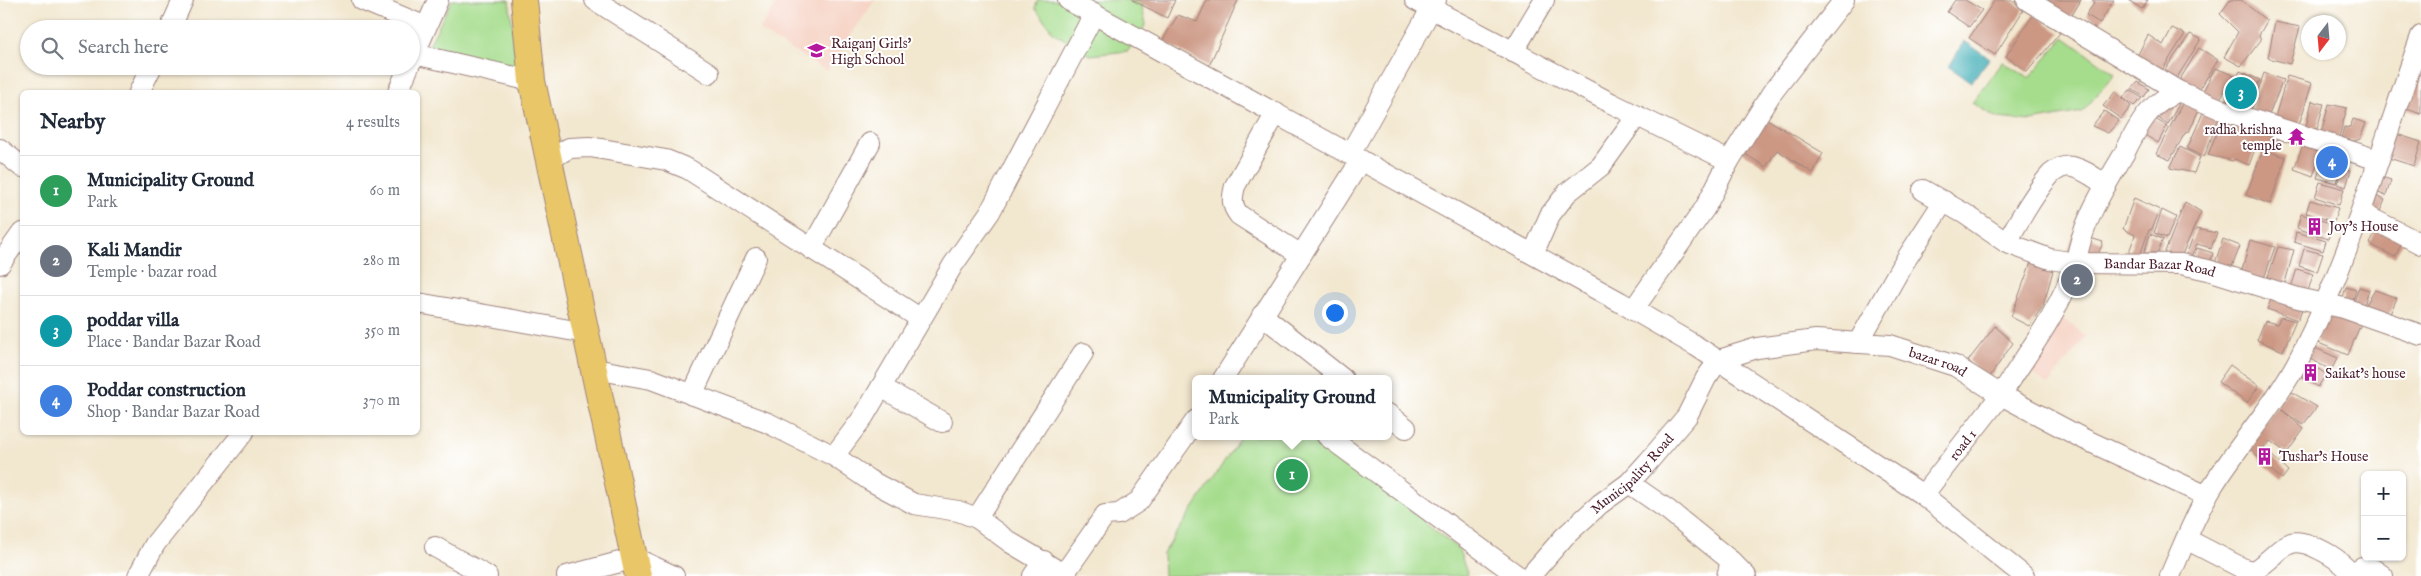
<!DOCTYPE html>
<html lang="en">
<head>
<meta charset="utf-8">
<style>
  body { margin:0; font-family:"IM FELL English",serif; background:#f2f2f3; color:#1f2937 }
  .controls { position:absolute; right:15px; bottom:15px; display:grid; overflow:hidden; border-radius:8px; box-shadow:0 1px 4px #0004 }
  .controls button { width:45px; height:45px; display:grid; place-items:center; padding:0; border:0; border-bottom:1px solid #e0e1e3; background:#fff; color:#1f2937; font:25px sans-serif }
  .compass { position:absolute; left:2301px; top:15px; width:45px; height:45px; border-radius:50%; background:#fff; box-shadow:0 1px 4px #0004; rotate:196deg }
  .you { position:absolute; left:1334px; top:312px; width:18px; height:18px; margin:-12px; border:4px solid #fff; border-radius:50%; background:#1a73e8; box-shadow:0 0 0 8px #1a73e833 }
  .badge { display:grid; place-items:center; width:32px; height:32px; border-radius:50%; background:#b5179e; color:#fff; font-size:16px; font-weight:700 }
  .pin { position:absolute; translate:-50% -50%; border:2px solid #fff; box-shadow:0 1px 5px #0006 }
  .popup { position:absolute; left:1192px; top:375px; width:200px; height:65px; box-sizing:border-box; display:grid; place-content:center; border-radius:8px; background:#fff; filter:drop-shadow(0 1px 4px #0005); font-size:16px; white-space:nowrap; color:#747a83 }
  .popup b { font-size:19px; color:#1f2937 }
  .popup::after { content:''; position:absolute; left:50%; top:100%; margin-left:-10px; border:10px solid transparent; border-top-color:#fff }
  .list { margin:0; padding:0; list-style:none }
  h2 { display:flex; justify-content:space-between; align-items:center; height:65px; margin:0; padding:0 20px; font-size:21px }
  h2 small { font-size:16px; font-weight:400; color:#747a83 }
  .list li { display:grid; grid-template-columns:32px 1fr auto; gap:15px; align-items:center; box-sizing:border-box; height:70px; padding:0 20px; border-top:1px solid #e0e1e3 }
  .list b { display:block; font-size:19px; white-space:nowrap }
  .list p { margin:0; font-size:16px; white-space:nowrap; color:#747a83 }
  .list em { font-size:16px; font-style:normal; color:#747a83 }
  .icon { flex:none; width:28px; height:28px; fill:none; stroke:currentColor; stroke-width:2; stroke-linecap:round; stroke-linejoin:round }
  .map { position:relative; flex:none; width:2421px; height:576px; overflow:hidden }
  .search { position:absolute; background:#fff; box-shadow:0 1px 4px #0004; left:20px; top:20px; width:400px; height:55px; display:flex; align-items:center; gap:12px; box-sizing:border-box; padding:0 18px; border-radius:28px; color:#747a83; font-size:19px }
  .panel { position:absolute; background:#fff; box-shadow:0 1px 4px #0004; left:20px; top:90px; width:400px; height:345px; border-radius:8px }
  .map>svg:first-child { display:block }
  .built { fill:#f6d2c3 }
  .green { fill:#a6dd8d; stroke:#787e5c }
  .water { fill:#3aabb4; stroke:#426570 }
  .building { fill:#cc9884 }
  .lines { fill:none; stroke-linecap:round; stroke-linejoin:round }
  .minor-casing { stroke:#9e837d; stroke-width:22 }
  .major-casing { stroke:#9e837d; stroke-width:28 }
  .minor { stroke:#fff; stroke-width:20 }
  .major { stroke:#e9c769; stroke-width:26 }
  .labels { text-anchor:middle; stroke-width:4; stroke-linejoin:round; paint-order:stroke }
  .poi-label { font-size:14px; fill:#4a1f2b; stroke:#fff; text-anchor:start }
  .street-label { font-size:14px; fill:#4a1f2b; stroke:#fff }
</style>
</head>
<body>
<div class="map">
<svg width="2421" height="576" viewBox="0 0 2421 576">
  <rect width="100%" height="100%" fill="#fff"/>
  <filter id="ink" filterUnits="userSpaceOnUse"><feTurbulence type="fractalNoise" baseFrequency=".02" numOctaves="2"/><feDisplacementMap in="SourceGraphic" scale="10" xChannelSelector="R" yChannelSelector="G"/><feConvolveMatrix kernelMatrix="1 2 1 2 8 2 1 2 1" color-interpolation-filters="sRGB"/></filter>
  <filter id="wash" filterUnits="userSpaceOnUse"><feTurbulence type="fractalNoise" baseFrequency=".0096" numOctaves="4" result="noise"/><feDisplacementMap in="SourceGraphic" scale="20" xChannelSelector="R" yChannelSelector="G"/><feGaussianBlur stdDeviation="1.12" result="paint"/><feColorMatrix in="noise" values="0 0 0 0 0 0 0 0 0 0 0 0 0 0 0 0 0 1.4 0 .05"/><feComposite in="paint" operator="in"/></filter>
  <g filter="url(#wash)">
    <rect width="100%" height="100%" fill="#f2e7cf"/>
    <!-- built -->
    <path class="built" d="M 779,0 L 875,0 L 827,71 L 759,31 Z
      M 2055,313 L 2086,336 L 2048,385 L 2019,364 Z"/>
    <!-- green -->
    <path class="green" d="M 452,0 L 509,0 L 518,67 L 429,45 Z
      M 1038,0 L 1140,0 L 1146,24 L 1128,51 L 1090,55 L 1054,33 L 1035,8 Z
      M 2064,37 L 2115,74 L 2082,112 L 2031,121 L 1997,118 L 1972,103 L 2003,62 L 2029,78 Z
      M 1241,436 L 1321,436 L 1459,550 L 1468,576 L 1164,576 L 1163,554 Z"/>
    <!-- water -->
    <path class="water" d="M 1964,41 L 1990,58 L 1971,82 L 1949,67 Z"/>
    <g id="blocks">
      <!-- building -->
      <path class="building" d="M 1132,0 L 1175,0 L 1167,18 Z
        M 1207,0 L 1238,0 L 1209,66 L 1162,41 L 1178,15 L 1197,22 Z
        M 1955,0 L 1965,0 L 1982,10 L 1969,27 L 1947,12 Z
        M 1995,0 L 2011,0 L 2024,9 L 1995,55 L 1969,38 Z
        M 2041,0 L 2081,0 L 2068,22 Z
        M 2092,0 L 2114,0 L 2100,23 L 2086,15 L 2095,2 Z
        M 2128,0 L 2148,0 L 2142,9 Z
        M 2230,0 L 2241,0 L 2267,21 L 2259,35 L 2261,40 L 2241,66 L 2224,57 L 2238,32 L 2220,14 Z
        M 2034,14 L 2060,33 L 2027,72 L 2006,56 Z
        M 2275,22 L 2300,27 L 2290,64 L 2268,58 Z
        M 2172,28 L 2185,34 L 2154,83 L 2131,68 L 2148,35 L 2163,45 Z
        M 2190,34 L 2201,39 L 2170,89 L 2155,84 Z
        M 2199,48 L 2218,60 L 2195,97 L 2173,91 Z
        M 2215,68 L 2234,75 L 2218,102 L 2200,97 Z
        M 2404,70 L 2421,75 L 2421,114 L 2392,104 Z
        M 2240,71 L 2260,80 L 2242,112 L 2223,105 Z
        M 2264,73 L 2283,80 L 2269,115 L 2251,110 Z
        M 2287,76 L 2312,83 L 2299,125 L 2275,117 Z
        M 2138,82 L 2149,89 L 2144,97 L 2132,89 Z
        M 2130,90 L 2142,98 L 2134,106 L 2123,98 Z
        M 2115,92 L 2131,106 L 2121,119 L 2103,106 Z
        M 2154,96 L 2179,104 L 2168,124 L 2142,108 Z
        M 2312,101 L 2324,104 L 2317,129 L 2306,126 Z
        M 2182,104 L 2199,109 L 2189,132 L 2185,133 L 2170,160 L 2156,154 Z
        M 2329,104 L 2347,108 L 2339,137 L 2321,133 Z
        M 2205,108 L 2221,113 L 2204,157 L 2187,149 Z
        M 2104,111 L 2119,121 L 2108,133 L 2092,126 Z
        M 2141,111 L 2167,126 L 2158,143 L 2130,126 Z
        M 2224,114 L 2284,132 L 2276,150 L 2257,144 L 2249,165 L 2234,159 L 2233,161 L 2208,155 Z
        M 1762,116 L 1823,153 L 1813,173 L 1777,150 L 1766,167 L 1742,152 Z
        M 2353,119 L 2366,123 L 2360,139 L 2355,141 L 2341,138 L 2344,127 L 2350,128 Z
        M 2381,129 L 2421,142 L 2414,166 L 2373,153 Z
        M 2306,136 L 2325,141 L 2313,176 L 2294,169 Z
        M 2329,141 L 2346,146 L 2336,183 L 2317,178 Z
        M 2180,147 L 2200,157 L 2194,173 L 2170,168 Z
        M 2263,150 L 2286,157 L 2270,204 L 2246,195 Z
        M 2342,168 L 2351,170 L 2346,187 L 2337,184 Z
        M 2368,173 L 2391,180 L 2386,196 L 2363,187 Z
        M 2320,182 L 2344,189 L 2339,205 L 2315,197 Z
        M 2362,190 L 2385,200 L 2376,220 Z
        M 2134,198 L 2160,210 L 2152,229 L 2149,230 L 2140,255 L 2128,255 L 2135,235 L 2123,229 Z
        M 2310,200 L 2338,208 L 2334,222 L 2306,213 Z
        M 2185,202 L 2201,212 L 2180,259 L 2164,254 Z
        M 2162,210 L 2176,217 L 2167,238 L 2154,233 Z
        M 2301,214 L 2333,224 L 2328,239 L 2297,228 Z
        M 2377,227 L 2403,241 L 2395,257 L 2370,244 Z
        M 2196,229 L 2217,233 L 2211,248 L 2197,244 L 2189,260 L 2185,258 Z
        M 2296,232 L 2326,241 L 2323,251 L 2294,242 Z
        M 2074,233 L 2103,242 L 2096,260 L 2068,252 Z
        M 2150,234 L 2163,239 L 2157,253 L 2144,253 Z
        M 2223,239 L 2240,246 L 2229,275 L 2213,269 Z
        M 2250,240 L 2275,247 L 2263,281 L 2241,274 Z
        M 2278,247 L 2294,250 L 2283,290 L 2265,285 Z
        M 2197,248 L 2213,253 L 2209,266 L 2192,262 Z
        M 2304,249 L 2323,254 L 2317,272 L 2299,266 Z
        M 2031,262 L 2053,271 L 2043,306 L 2029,326 L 2011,317 Z
        M 2297,269 L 2313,274 L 2307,295 L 2290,291 Z
        M 2070,270 L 2089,274 L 2083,292 L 2066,286 Z
        M 2346,287 L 2356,290 L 2351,307 L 2341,305 Z
        M 2359,287 L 2369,290 L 2362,311 L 2375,290 L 2397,298 L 2386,323 L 2352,308 Z
        M 2273,295 L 2304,304 L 2298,320 L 2267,309 Z
        M 2328,309 L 2362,321 L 2348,355 L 2316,342 Z
        M 2281,317 L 2296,321 L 2283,351 L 2257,340 L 2265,321 L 2277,324 Z
        M 1995,326 L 2013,343 L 1989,378 L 1968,361 Z
        M 2313,347 L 2338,358 L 2331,370 L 2306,357 Z
        M 2304,359 L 2326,374 L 2318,387 L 2295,372 Z
        M 2230,365 L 2259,386 L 2247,403 L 2218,382 Z
        M 2288,390 L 2317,407 L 2303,425 L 2282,410 L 2304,429 L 2287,453 L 2270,441 L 2264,448 L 2288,471 L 2282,479 L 2265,465 L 2248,446 Z"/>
    </g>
  </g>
  <g filter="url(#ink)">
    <use href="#blocks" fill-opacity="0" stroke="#9e837d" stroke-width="1"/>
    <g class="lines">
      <defs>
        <g id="minor">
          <path d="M 362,0 L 426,27"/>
          <path d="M 595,0 L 709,73"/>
          <path d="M 1068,0 L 1620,302 L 1696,346 L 1923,495 L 2024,576"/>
          <path d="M 1415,0 L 1611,103 L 1729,161"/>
          <path d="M 2027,0 L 2178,91 L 2225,111 L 2378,160"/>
          <path d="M 170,29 L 183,0"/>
          <path d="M 1513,52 L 1544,0"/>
          <path d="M 414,54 L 532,81"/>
          <path d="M 411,62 L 438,0"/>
          <path id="s1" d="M 2178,91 C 2167,97 2158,102 2150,111 C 2139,123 2131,140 2124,154 C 2104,188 2081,224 2076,263 L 2181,264 L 2208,270 L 2298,298 L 2344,308 L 2421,335"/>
          <path d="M 139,92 L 152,66"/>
          <path d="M 398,92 L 409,66"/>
          <path d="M 1276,113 L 1235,186 C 1232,198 1231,205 1239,215 L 1301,255"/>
          <path d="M 0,149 L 22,167"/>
          <path d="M 1350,154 L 1436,0"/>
          <path d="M 549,160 L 569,148 L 590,147 L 666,160 L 688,169 L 921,319"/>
          <path d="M 1923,190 L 1965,214 L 2007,243"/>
          <path d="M 2361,213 L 2421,244"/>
          <path d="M 811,249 L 870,143"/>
          <path d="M 1533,254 L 1550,215 L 1567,193 L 1601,166 L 1637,116"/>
          <path d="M 0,264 L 22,233"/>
          <path d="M 418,303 L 586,333"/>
          <path d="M 1633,310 L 1705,208 L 1729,161 L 1771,94 L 1844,0"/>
          <path d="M 1262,315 L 1343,379"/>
          <path d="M 1858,343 L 1901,267 L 1944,201"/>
          <path d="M 594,369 L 651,379 L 768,423 L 834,456 L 869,480 L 914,504 L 958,511 L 977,518 L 1011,543 L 1067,576"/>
          <path d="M 1223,379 L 1361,160"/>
          <path d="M 881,387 L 942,422"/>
          <path d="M 692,395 L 756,258"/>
          <path d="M 1388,414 L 1406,428"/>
          <path d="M 1327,436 L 1518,576"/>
          <path d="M 834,456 L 864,416 L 953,265 L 990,212 L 1094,14"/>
          <path d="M 1629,483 L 1668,510 L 1731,561 L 1727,576"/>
          <path id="s2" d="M 1923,495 L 2001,395 L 2082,438 L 2207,496"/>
          <path d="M 977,518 L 1083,353"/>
          <path d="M 2186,539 L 2244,569 L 2254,571 C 2289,547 2285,529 2330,555 C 2338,560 2349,568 2352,576"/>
          <path d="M 435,547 L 487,576"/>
          <path d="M 1731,561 L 1746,576"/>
          <path d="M 1064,574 L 1105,515 L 1119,514 L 1139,501 L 1196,420"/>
          <path d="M 2352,574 L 2362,567 L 2373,569 L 2383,576"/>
          <path d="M 138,576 L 155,544 L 244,432"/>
          <path d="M 567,576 L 635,558 L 674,576"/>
          <path d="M 1033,576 L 1044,561"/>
          <path id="s3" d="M 1530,576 L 1564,537 L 1600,504 L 1629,483 L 1648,462 L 1687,416 L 1706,378 L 1719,360 L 1757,348 L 1816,340 L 1890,345 L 1955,366 L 2001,395 C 2028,352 2059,312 2076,263 L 2050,259 L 2007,243 C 2015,226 2038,188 2051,174 C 2057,169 2064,165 2072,167 C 2084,169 2096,179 2106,185"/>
          <path d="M 2170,576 C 2183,546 2195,515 2212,487 C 2240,442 2277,403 2301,355 C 2352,253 2383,143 2421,36"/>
        </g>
        <path id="major" d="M 524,0 L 532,81 L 638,576"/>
      </defs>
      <!-- minor casing -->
      <use href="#minor" class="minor-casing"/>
      <!-- major casing -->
      <use href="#major" class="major-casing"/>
      <!-- minor -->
      <use href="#minor" class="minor"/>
      <!-- major -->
      <use href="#major" class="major"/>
    </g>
  </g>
  <!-- icons -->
  <defs>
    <symbol id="school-bare" viewBox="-9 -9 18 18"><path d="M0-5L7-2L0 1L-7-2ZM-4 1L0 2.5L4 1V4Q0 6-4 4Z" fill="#b5179e" stroke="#fff" stroke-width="2.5" paint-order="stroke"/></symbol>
    <symbol id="temple-bare" viewBox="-9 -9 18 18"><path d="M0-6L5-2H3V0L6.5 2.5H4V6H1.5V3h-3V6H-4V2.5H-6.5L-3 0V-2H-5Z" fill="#b5179e" stroke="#fff" stroke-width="2.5" paint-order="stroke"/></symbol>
    <symbol id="building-bare" viewBox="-9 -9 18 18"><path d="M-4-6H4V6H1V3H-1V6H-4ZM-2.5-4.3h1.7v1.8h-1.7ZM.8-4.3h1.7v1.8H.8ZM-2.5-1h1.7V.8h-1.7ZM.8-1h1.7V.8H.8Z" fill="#b5179e" stroke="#fff" stroke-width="2.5" paint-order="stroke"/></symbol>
  </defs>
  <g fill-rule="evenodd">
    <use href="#school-bare" x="804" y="38" width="25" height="25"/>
    <use href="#temple-bare" x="2284" y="124" width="25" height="25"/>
    <use href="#building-bare" x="2302" y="214" width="25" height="25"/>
    <use href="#building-bare" x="2298" y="360" width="25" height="25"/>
    <use href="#building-bare" x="2252" y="444" width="25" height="25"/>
  </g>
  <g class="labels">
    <!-- poi labels -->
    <g class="poi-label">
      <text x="831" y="48">Raiganj Girls'<tspan x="831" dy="16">High School</tspan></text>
      <text x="2282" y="134" text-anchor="end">radha krishna<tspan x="2282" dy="16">temple</tspan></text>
      <text x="2329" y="231">Joy's House</text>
      <text x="2325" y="378">Saikat's house</text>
      <text x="2279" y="461">Tushar's House</text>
    </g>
    <!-- street labels -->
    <g class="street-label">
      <text dy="5" stroke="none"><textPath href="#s1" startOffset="289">Bandar Bazar Road</textPath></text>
      <text dy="5" stroke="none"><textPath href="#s3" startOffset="514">bazar road</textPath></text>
      <text dy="5" stroke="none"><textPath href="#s2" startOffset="64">road 1</textPath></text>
      <text dy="5" stroke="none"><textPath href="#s3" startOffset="145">Municipality Road</textPath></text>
    </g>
  </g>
</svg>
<div class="controls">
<button>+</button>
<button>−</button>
</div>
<svg class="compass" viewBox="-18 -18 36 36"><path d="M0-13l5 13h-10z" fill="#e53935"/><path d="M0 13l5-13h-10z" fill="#747a83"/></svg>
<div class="you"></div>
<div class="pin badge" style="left:1292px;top:475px;background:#2e9e5b">1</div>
<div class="popup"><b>Municipality Ground</b>Park</div>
<div class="pin badge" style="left:2077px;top:280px;background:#6b7280">2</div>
<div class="pin badge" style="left:2241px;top:93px;background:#0f9aa8">3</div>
<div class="pin badge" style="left:2332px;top:162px;background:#3f7fe0">4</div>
<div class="search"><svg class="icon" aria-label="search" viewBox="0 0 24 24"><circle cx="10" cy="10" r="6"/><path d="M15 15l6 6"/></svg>Search here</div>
<section class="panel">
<h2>Nearby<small>4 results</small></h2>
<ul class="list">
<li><span class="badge" style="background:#2e9e5b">1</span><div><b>Municipality Ground</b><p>Park</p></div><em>60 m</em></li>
<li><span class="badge" style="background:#6b7280">2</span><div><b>Kali Mandir</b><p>Temple · bazar road</p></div><em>280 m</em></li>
<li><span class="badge" style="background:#0f9aa8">3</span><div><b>poddar villa</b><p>Place · Bandar Bazar Road</p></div><em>350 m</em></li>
<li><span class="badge" style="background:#3f7fe0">4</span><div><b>Poddar construction</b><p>Shop · Bandar Bazar Road</p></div><em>370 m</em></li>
</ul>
</section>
</div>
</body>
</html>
